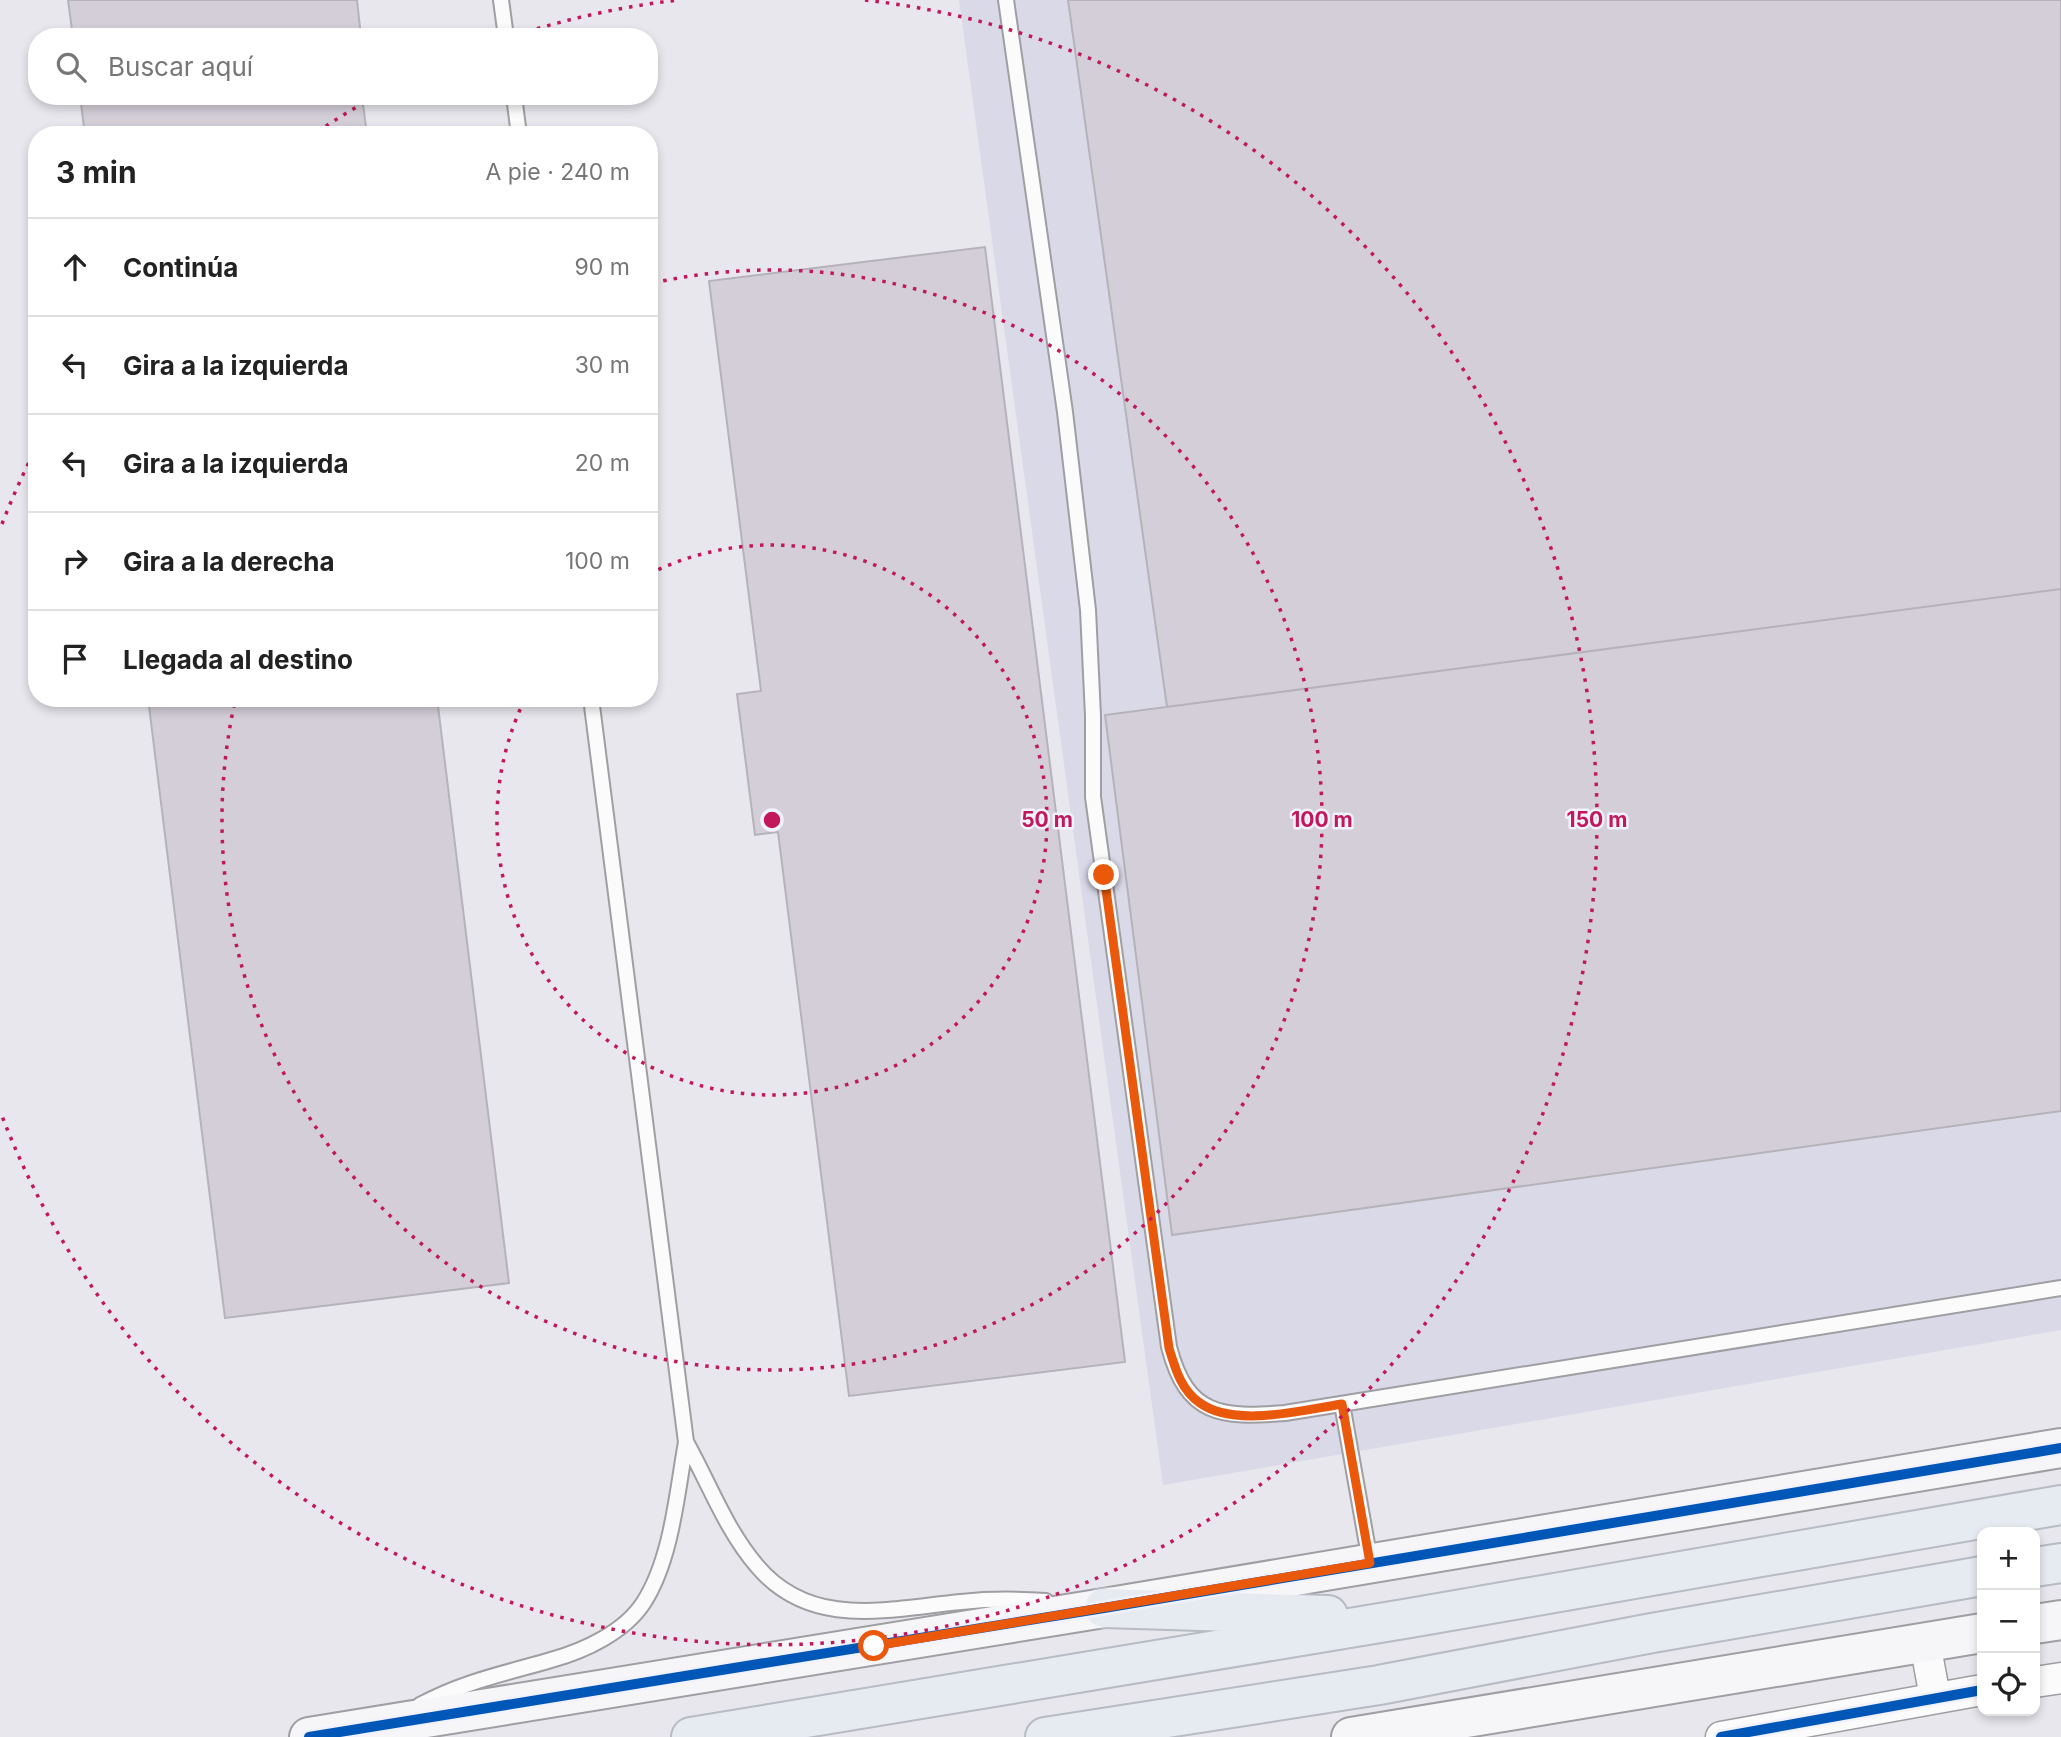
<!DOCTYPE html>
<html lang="es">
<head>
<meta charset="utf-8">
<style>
  body { margin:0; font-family:Inter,sans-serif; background:#f6f6f6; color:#222 }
  .controls { position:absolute; right:21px; bottom:21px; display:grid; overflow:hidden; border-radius:14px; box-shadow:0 4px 10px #0003 }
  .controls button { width:63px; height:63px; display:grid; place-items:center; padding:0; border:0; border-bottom:2px solid #e0e0e0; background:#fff; color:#222; font:35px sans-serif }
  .stop { position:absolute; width:21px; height:21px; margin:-16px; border:5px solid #ea580c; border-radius:50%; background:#fff }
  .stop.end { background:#ea580c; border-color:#fff; box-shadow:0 2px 7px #0008 }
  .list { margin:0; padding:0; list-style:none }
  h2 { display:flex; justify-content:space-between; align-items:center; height:91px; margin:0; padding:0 28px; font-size:30px }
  h2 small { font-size:23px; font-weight:400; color:#767676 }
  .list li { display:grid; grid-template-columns:46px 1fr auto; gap:21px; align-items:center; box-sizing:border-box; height:98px; padding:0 28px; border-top:2px solid #e0e0e0 }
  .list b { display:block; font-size:26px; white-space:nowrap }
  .list em { font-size:23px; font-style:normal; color:#767676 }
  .icon { flex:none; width:38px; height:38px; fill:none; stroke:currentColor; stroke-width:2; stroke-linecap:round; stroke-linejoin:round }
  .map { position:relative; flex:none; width:2061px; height:1737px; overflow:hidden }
  .search { position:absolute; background:#fff; box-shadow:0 4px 10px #0003; left:28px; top:28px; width:630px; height:77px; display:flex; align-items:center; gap:18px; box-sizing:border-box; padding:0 24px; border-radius:28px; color:#767676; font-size:26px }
  .panel { position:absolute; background:#fff; box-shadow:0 4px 10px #0003; left:28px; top:126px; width:630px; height:581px; border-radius:28px }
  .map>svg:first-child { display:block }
  .built { fill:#dad9e8 }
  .building { fill:#d4ced8; stroke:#b5b3b9; stroke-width:2 }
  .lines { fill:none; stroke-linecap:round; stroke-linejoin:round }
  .lane-casing { stroke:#9f9ea3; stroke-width:18 }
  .street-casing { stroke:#9f9ea3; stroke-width:33 }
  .secondary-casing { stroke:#9f9ea3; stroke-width:42 }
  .highway-casing { stroke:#b7bbc4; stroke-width:42 }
  .lane { stroke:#fcfbfc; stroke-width:14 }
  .street { stroke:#fcfbfc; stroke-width:30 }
  .secondary { stroke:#f6f6f9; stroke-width:38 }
  .highway { stroke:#e6eaf1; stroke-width:38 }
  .cycleway-casing { stroke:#f2f1fe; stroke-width:15 }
  .cycleway { stroke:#0057b8; stroke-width:10 }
  .route { stroke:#ea580c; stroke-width:9 }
  .ring { fill:none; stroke:#c2185b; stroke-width:3.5; stroke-dasharray:3.5 7 }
  .centre { fill:#c2185b; stroke:#f2f1fe; stroke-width:3.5 }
  .ring-label { font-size:21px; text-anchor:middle; font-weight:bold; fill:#c2185b; stroke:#f2f1fe; stroke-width:5; stroke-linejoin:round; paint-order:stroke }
</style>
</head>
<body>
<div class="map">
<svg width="2061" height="1737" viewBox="0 0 2061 1737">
  <rect width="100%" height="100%" fill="#e8e7ee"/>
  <!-- built -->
  <path class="built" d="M 959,0 L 2061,0 L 2061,1330 L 1163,1485 Z"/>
  <!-- building -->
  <path class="building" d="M 68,0 L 357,0 L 361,37 L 73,37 Z
    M 1068,0 L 2061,0 L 2061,589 L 1167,707 Z
    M 80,96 L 362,96 L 367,135 L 85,135 Z
    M 985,247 L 1125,1362 L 849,1396 L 778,832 L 755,835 L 737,694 L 761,691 L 709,281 Z
    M 2061,589 L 2061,1111 L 1172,1235 L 1105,715 Z
    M 148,698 L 437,698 L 509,1283 L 225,1318 Z"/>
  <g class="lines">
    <defs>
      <path id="lane" d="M 501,0 L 506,37
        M 1006,0 L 1065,412 L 1088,610 L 1093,716 L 1093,797 L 1169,1347 C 1187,1416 1221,1418 1285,1413 L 2061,1288
        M 514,96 L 519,135
        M 1342,1404 L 1370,1561
        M 686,1442 C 709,1483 726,1530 757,1566 C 811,1630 888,1609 961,1602 C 988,1599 1018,1599 1046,1601
        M 420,1705 C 465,1681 503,1674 551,1660 C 584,1651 625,1632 644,1602 C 672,1558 677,1492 686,1442 L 591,698"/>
      <path id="street" d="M 1925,1643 L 1935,1697
        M 2035,1682 L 2061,1678
        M 1721,1737 L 1982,1690"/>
      <path id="secondary" d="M 2035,1624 L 2061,1620
        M 309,1737 L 1104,1608 L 2061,1448
        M 1351,1737 L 1982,1633"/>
      <path id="highway" d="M 2035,1567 L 2061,1563
        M 1104,1608 L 1328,1615
        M 691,1737 L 1410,1618 L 2061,1505
        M 1045,1737 L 1379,1685 L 1652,1633 L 1982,1576"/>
    </defs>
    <!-- lane casing -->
    <use href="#lane" class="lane-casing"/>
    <!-- street casing -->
    <use href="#street" class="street-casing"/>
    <!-- secondary casing -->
    <use href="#secondary" class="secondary-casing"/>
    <!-- highway casing -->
    <use href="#highway" class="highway-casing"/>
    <!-- lane -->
    <use href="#lane" class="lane"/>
    <!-- street -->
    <use href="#street" class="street"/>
    <!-- secondary -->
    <use href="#secondary" class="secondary"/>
    <!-- highway -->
    <use href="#highway" class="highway"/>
    <defs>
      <path id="cycleway" d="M 309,1737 L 1104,1608 L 2061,1448
        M 1721,1737 L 1982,1690"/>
    </defs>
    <!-- cycleway casing -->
    <use href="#cycleway" class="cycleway-casing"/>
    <!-- cycleway -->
    <use href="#cycleway" class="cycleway"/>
  </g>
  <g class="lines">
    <!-- route -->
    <path class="route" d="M 874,1646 L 1370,1563 L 1342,1404 C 1302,1410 1235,1428 1200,1403 C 1181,1390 1175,1368 1169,1348 L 1104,875"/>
  </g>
  <!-- distance rings -->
  <g class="ring">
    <path d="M649 574A275 275 0 1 1 525 699"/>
    <path d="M653 283A550 550 0 1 1 235 701"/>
    <path d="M2 524A825 825 0 0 1 34 452M317 132A825 825 0 0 1 372 98M517 35A825 825 0 0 1 679 0M865 0A825 825 0 1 1 2 1116"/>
  </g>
  <circle cx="772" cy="820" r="10" class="centre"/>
  <g class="ring-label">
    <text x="1047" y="827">50 m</text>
    <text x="1322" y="827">100 m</text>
    <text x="1597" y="827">150 m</text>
  </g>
</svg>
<div class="controls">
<button>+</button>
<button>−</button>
<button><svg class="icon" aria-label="locate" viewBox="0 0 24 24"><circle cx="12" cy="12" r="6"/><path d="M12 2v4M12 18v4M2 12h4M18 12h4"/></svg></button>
</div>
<div class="stop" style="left:874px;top:1646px"></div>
<div class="stop end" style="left:1104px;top:875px"></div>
<div class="search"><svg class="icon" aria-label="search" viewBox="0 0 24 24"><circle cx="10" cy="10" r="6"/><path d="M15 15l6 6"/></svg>Buscar aquí</div>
<section class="panel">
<h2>3 min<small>A pie · 240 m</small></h2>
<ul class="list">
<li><svg class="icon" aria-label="ahead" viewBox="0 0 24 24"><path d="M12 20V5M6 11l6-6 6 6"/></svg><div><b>Continúa</b></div><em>90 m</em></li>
<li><svg class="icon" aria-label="left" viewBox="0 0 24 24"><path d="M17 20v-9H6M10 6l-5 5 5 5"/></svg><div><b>Gira a la izquierda</b></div><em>30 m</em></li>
<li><svg class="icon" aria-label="left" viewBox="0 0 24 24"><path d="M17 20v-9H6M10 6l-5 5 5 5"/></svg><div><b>Gira a la izquierda</b></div><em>20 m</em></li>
<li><svg class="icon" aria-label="right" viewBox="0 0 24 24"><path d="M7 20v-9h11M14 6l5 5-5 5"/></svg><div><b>Gira a la derecha</b></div><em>100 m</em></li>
<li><svg class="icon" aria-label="arrive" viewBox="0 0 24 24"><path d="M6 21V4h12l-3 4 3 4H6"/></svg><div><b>Llegada al destino</b></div></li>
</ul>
</section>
</div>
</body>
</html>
